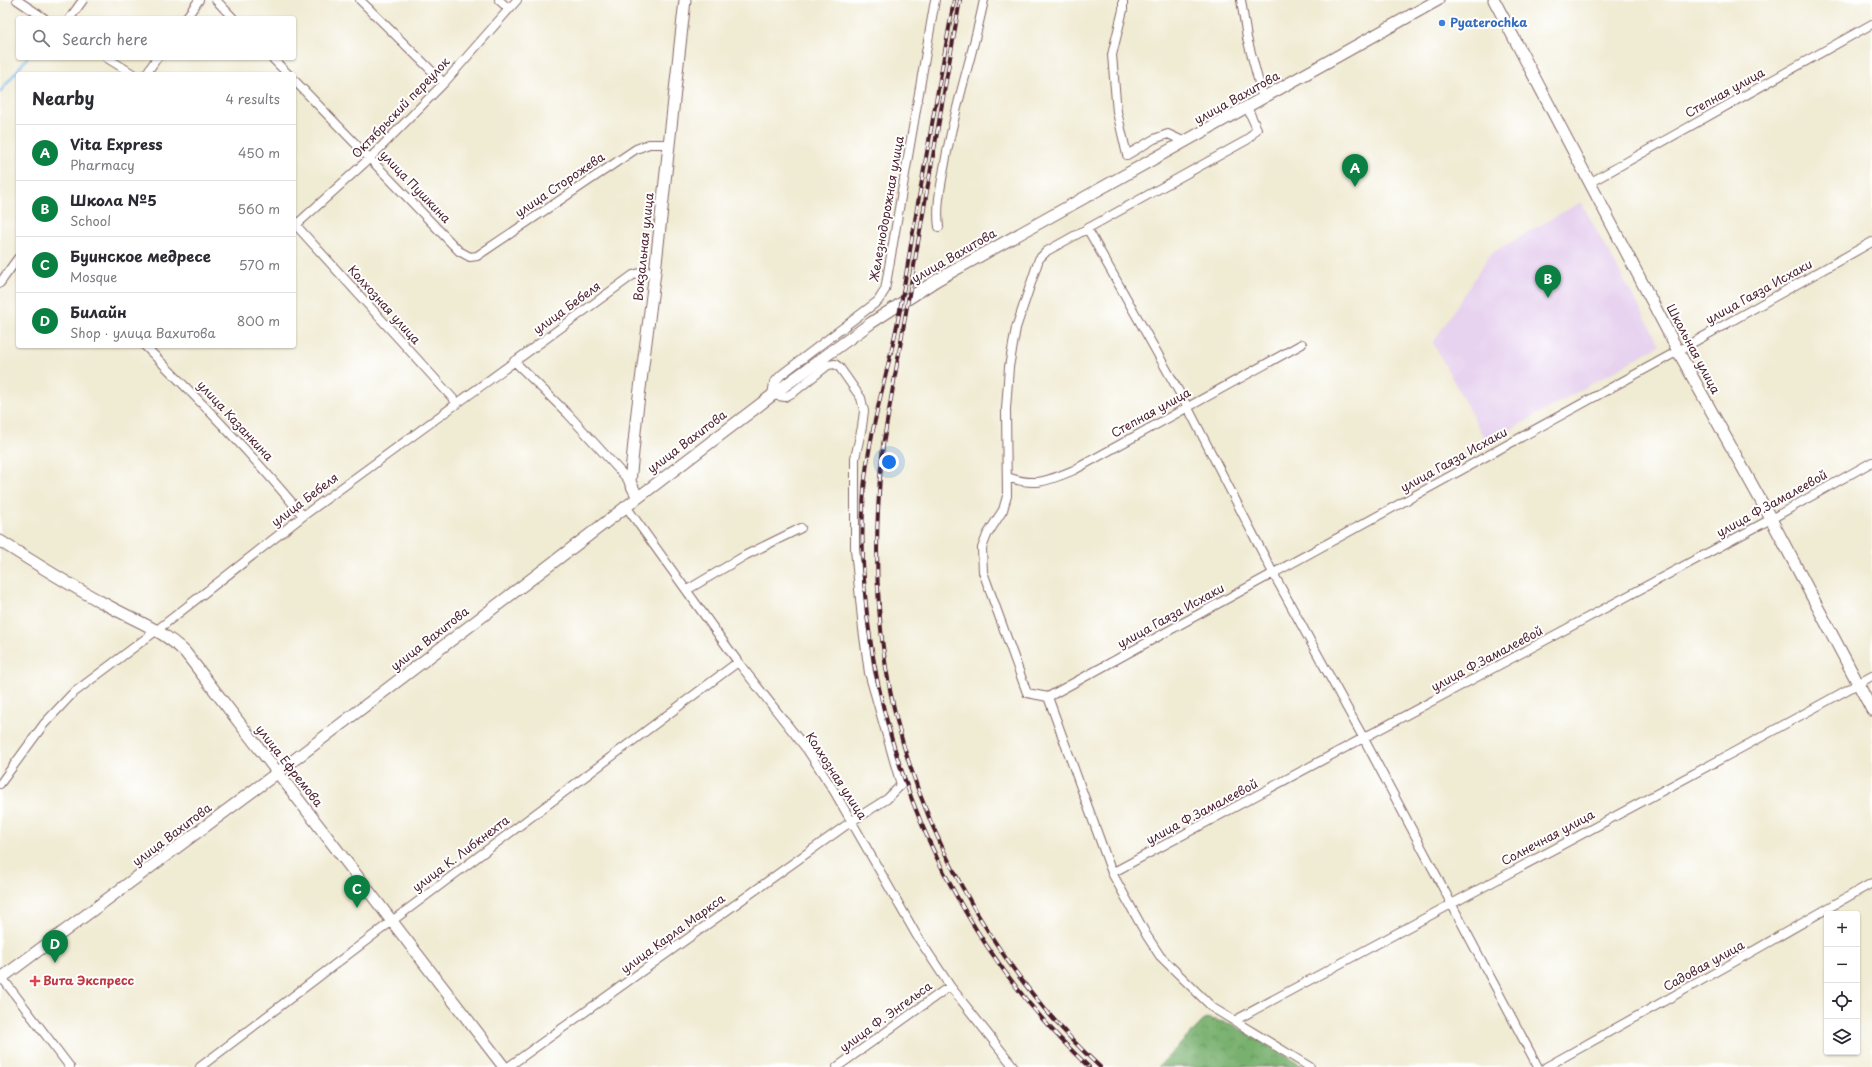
<!DOCTYPE html>
<html lang="en">
<head>
<meta charset="utf-8">
<style>
  body { margin:0; font-family:"Playpen Sans",sans-serif; background:#f7f7f7; color:#2b2b33 }
  .controls { position:absolute; right:12px; bottom:12px; display:grid; overflow:hidden; border-radius:4px; box-shadow:0 1px 3px #0004 }
  .controls button { width:36px; height:36px; display:grid; place-items:center; padding:0; border:0; border-bottom:1px solid #e1e1e2; background:#fff; color:#2b2b33; font:20px sans-serif }
  .you { position:absolute; left:889px; top:462px; width:14px; height:14px; margin:-10px; border:3px solid #fff; border-radius:50%; background:#1a73e8; box-shadow:0 0 0 6px #1a73e833 }
  .badge { display:grid; place-items:center; width:26px; height:26px; border-radius:50%; background:#0b8043; color:#fff; font-size:13px; font-weight:700 }
  .pin { position:absolute; translate:-50% -33px; filter:drop-shadow(0 1px 2px #0008) }
  .pin::after { content:''; position:absolute; top:21px; width:14px; height:12px; background:inherit; clip-path:polygon(0 0,100% 0,50% 100%) }
  .list { margin:0; padding:0; list-style:none }
  h2 { display:flex; justify-content:space-between; align-items:center; height:52px; margin:0; padding:0 16px; font-size:17px }
  h2 small { font-size:13px; font-weight:400; color:#7c7c81 }
  .list li { display:grid; grid-template-columns:26px 1fr auto; gap:12px; align-items:center; box-sizing:border-box; height:56px; padding:0 16px; border-top:1px solid #e1e1e2 }
  .list b { display:block; font-size:15px; white-space:nowrap }
  .list p { margin:0; font-size:13px; white-space:nowrap; color:#7c7c81 }
  .list em { font-size:13px; font-style:normal; color:#7c7c81 }
  .icon { flex:none; width:22px; height:22px; fill:none; stroke:currentColor; stroke-width:2; stroke-linecap:round; stroke-linejoin:round }
  .map { position:relative; flex:none; width:1872px; height:1067px; overflow:hidden }
  .search { position:absolute; background:#fff; box-shadow:0 1px 3px #0004; left:16px; top:16px; width:280px; height:44px; display:flex; align-items:center; gap:10px; box-sizing:border-box; padding:0 14px; border-radius:4px; color:#7c7c81; font-size:15px }
  .panel { position:absolute; background:#fff; box-shadow:0 1px 3px #0004; left:16px; top:72px; width:280px; height:276px; border-radius:4px }
  .map>svg:first-child { display:block }
  .built { fill:#e7d2ef }
  .forest { fill:url(#forest-crowns); stroke:#61684c }
  .lines { fill:none; stroke-linecap:round; stroke-linejoin:round }
  .stream { stroke:#7cb7ed; stroke-width:2.5 }
  .street-casing { stroke:#846666; stroke-width:10 }
  .secondary-casing { stroke:#846666; stroke-width:13 }
  .street { stroke:#fff; stroke-width:8 }
  .secondary { stroke:#fff; stroke-width:11 }
  .rail-casing { stroke:#4a1f2b; stroke-width:4 }
  .rail { stroke:#fff; stroke-width:2.5; stroke-dasharray:8; stroke-linecap:butt }
  .shop-dot { fill:#3f7fe0; stroke:#fff; stroke-width:1.5 }
  .health-dot { fill:#e0444e; stroke:#fff; stroke-width:1.5 }
  .labels { text-anchor:middle; stroke-width:4; stroke-linejoin:round; paint-order:stroke }
  .shop-label { font-size:12px; font-weight:bold; fill:#366cbe; stroke:#fff; text-anchor:start }
  .street-label { font-size:12px; fill:#4a1f2b; stroke:#fff }
  .health-label { font-size:12px; font-weight:bold; fill:#be3a42; stroke:#fff; text-anchor:start }
</style>
</head>
<body>
<div class="map">
<svg width="1872" height="1067" viewBox="0 0 1872 1067">
  <defs>
    <pattern id="forest-crowns" width="20" height="18" patternUnits="userSpaceOnUse"><rect width="20" height="18" fill="#78b06e"/><path d="M2 6a3 3 0 1 1 6 0M12 15a3 3 0 1 1 6 0" fill="none" stroke="#648f5b"/></pattern>
  </defs>
  <rect width="100%" height="100%" fill="#fff"/>
  <filter id="ink" filterUnits="userSpaceOnUse"><feTurbulence type="fractalNoise" baseFrequency=".025" numOctaves="2"/><feDisplacementMap in="SourceGraphic" scale="8" xChannelSelector="R" yChannelSelector="G"/><feConvolveMatrix kernelMatrix="1 2 1 2 8 2 1 2 1" color-interpolation-filters="sRGB"/></filter>
  <filter id="wash" filterUnits="userSpaceOnUse"><feTurbulence type="fractalNoise" baseFrequency=".012" numOctaves="4" result="noise"/><feDisplacementMap in="SourceGraphic" scale="16" xChannelSelector="R" yChannelSelector="G"/><feGaussianBlur stdDeviation="0.9" result="paint"/><feColorMatrix in="noise" values="0 0 0 0 0 0 0 0 0 0 0 0 0 0 0 0 0 1.4 0 .05"/><feComposite in="paint" operator="in"/></filter>
  <g filter="url(#wash)">
    <rect width="100%" height="100%" fill="#f0ebd3"/>
    <!-- built -->
    <path class="built" d="M 1581,202 L 1660,345 L 1487,443 L 1433,343 L 1490,254 Z"/>
    <!-- forest -->
    <path class="forest" d="M 1206,1018 L 1232,1024 L 1304,1067 L 1158,1067 Z"/>
    <g class="lines">
      <!-- stream -->
      <path class="stream" d="M 0,92 L 27,58"/>
    </g>
  </g>
  <g filter="url(#ink)">
    <g class="lines">
      <defs>
        <path id="street" d="M 17,0 L 44,18
          M 216,0 L 233,18
          M 360,0 L 444,83
          M 499,0 L 509,9
          M 1123,0 L 1123,10 L 1112,55 L 1117,112 L 1127,155 L 1154,139 L 1168,134 L 1185,142
          M 1241,0 L 1247,38 L 1263,98
          M 70,18 L 83,0
          M 186,18 L 199,0
          M 107,58 L 133,74
          M 272,58 L 288,74
          M 146,74 L 157,58
          M 294,80 L 459,251 L 470,257 L 477,256 L 636,149 L 649,144 L 668,144
          M 1247,107 L 1257,129 L 1247,140 L 1047,251 L 1039,259 L 1016,328 L 1009,367 L 1006,409 L 1007,496 L 1003,510 L 987,535 L 982,548 L 983,572 L 1027,693 L 1048,697 L 1112,873 L 1147,936 L 1160,956 L 1213,1008 L 1310,1067
          M 1591,182 L 1872,24
          M 294,223 L 457,403
          M 296,225 L 370,158 L 444,83 L 517,0
          M 939,227 C 936,206 941,185 945,163 C 954,108 973,55 984,0
          M 1087,228 L 1187,406 L 1273,573 L 1364,739 L 1538,1067
          M 0,283 L 18,258
          M 145,346 C 200,401 254,456 303,516
          M 514,361 L 568,414 L 630,482
          M 1007,477 C 1035,487 1048,481 1074,470 L 1302,344
          M 625,505 L 738,662 L 808,751 L 834,791 L 917,936 L 950,986 L 1014,1067
          M 687,590 L 746,555 L 801,528
          M 1048,697 L 1678,351 L 1872,242
          M 0,784 L 44,724 L 72,694 L 157,630 L 303,516 L 633,275 L 643,272 L 655,272
          M 1112,873 L 1771,519 L 1872,462
          M 0,975 L 70,1067
          M 1234,1021 C 1447,905 1661,794 1872,676
          M 200,1067 L 392,921 L 738,662
          M 508,1067 L 852,821 L 887,799 L 901,785 L 869,673 L 863,629 L 855,549 L 855,458 L 862,427 L 864,411 L 861,398 L 840,368 L 835,364 L 828,365 L 794,392 L 785,397 L 772,395 L 774,383 L 781,375 L 878,301 L 885,290 L 935,0
          M 837,1067 L 950,986
          M 1546,1067 L 1727,966 L 1872,883"/>
        <path id="secondary" d="M 1494,0 L 1678,351 L 1771,519 L 1872,710
          M 637,496 L 630,482 L 637,412 L 655,272 L 685,0
          M 0,541 C 35,563 69,585 105,604 C 135,621 160,628 185,652 L 504,1067
          M 0,979 L 277,773 L 787,384 L 871,323 L 937,280 L 1438,0"/>
      </defs>
      <!-- street casing -->
      <use href="#street" class="street-casing"/>
      <!-- secondary casing -->
      <use href="#secondary" class="secondary-casing"/>
      <!-- street -->
      <use href="#street" class="street"/>
      <!-- secondary -->
      <use href="#secondary" class="secondary"/>
      <defs>
        <path id="rail" d="M 954,0 C 943,62 932,124 921,186 C 913,229 907,272 899,315 C 888,373 869,430 864,489 C 850,699 934,923 1089,1067
          M 960,0 L 883,445 C 875,519 874,594 886,668 C 910,815 990,965 1100,1067"/>
      </defs>
      <!-- rail casing -->
      <use href="#rail" class="rail-casing"/>
      <!-- rail -->
      <use href="#rail" class="rail"/>
    </g>
  </g>
  <!-- markers -->
  <circle class="shop-dot" cx="1442" cy="23" r="4"/>
  <path class="health-dot" d="M33 975h4v4h4v4h-4v4h-4v-4h-4v-4h4z"/>
  <g class="labels">
    <!-- shop labels -->
    <g class="shop-label">
      <text x="1450" y="27">Pyaterochka</text>
    </g>
    <!-- street labels -->
    <g class="street-label">
      <text transform="translate(1725 93) rotate(-29)" y="4">Степная улица</text>
      <text transform="translate(1237 98) rotate(-29)" y="4">улица Вахитова</text>
      <text transform="translate(401 108) rotate(-46)" y="4">Октябрьский переулок</text>
      <text transform="translate(560 185) rotate(-34)" y="4">улица Сторожева</text>
      <text transform="translate(415 187) rotate(46)" y="4">улица Пушкина</text>
      <text transform="translate(887 209) rotate(-80)" y="4">Железнодорожная улица</text>
      <text transform="translate(644 247) rotate(-84)" y="4">Вокзальная улица</text>
      <text transform="translate(954 256) rotate(-30)" y="4">улица Вахитова</text>
      <text transform="translate(1759 292) rotate(-29)" y="4">улица Гаяза Исхаки</text>
      <text transform="translate(384 305) rotate(48)" y="4">Колхозная улица</text>
      <text transform="translate(567 308) rotate(-36)" y="4">улица Бебеля</text>
      <text transform="translate(1693 349) rotate(62)" y="4">Школьная улица</text>
      <text transform="translate(1151 413) rotate(-29)" y="4">Степная улица</text>
      <text transform="translate(235 421) rotate(47)" y="4">улица Казанкина</text>
      <text transform="translate(687 442) rotate(-37)" y="4">улица Вахитова</text>
      <text transform="translate(1454 460) rotate(-29)" y="4">улица Гаяза Исхаки</text>
      <text transform="translate(305 500) rotate(-37)" y="4">улица Бебеля</text>
      <text transform="translate(1772 504) rotate(-29)" y="4">улица Ф.Замалеевой</text>
      <text transform="translate(1171 616) rotate(-29)" y="4">улица Гаяза Исхаки</text>
      <text transform="translate(430 639) rotate(-38)" y="4">улица Вахитова</text>
      <text transform="translate(1487 659) rotate(-28)" y="4">улица Ф.Замалеевой</text>
      <text transform="translate(289 766) rotate(52)" y="4">улица Ефремова</text>
      <text transform="translate(836 776) rotate(57)" y="4">Колхозная улица</text>
      <text transform="translate(1202 812) rotate(-28)" y="4">улица Ф.Замалеевой</text>
      <text transform="translate(172 835) rotate(-37)" y="4">улица Вахитова</text>
      <text transform="translate(1548 838) rotate(-28)" y="4">Солнечная улица</text>
      <text transform="translate(461 854) rotate(-37)" y="4">улица К. Либкнехта</text>
      <text transform="translate(673 934) rotate(-36)" y="4">улица Карла Маркса</text>
      <text transform="translate(1704 966) rotate(-29)" y="4">Садовая улица</text>
      <text transform="translate(886 1017) rotate(-36)" y="4">улица Ф. Энгельса</text>
    </g>
    <!-- health labels -->
    <g class="health-label">
      <text x="43" y="985">Вита Экспресс</text>
    </g>
  </g>
</svg>
<div class="controls">
<button>+</button>
<button>−</button>
<button><svg class="icon" aria-label="locate" viewBox="0 0 24 24"><circle cx="12" cy="12" r="6"/><path d="M12 2v4M12 18v4M2 12h4M18 12h4"/></svg></button>
<button><svg class="icon" aria-label="layers" viewBox="0 0 24 24"><path d="M12 4l9 5-9 5-9-5zM3 14l9 5 9-5"/></svg></button>
</div>
<div class="you"></div>
<div class="pin badge" style="left:1355px;top:187px">A</div>
<div class="pin badge" style="left:1548px;top:298px">B</div>
<div class="pin badge" style="left:357px;top:908px">C</div>
<div class="pin badge" style="left:55px;top:963px">D</div>
<div class="search"><svg class="icon" aria-label="search" viewBox="0 0 24 24"><circle cx="10" cy="10" r="6"/><path d="M15 15l6 6"/></svg>Search here</div>
<section class="panel">
<h2>Nearby<small>4 results</small></h2>
<ul class="list">
<li><span class="badge">A</span><div><b>Vita Express</b><p>Pharmacy</p></div><em>450 m</em></li>
<li><span class="badge">B</span><div><b>Школа №5</b><p>School</p></div><em>560 m</em></li>
<li><span class="badge">C</span><div><b>Буинское медресе</b><p>Mosque</p></div><em>570 m</em></li>
<li><span class="badge">D</span><div><b>Билайн</b><p>Shop · улица Вахитова</p></div><em>800 m</em></li>
</ul>
</section>
</div>
</body>
</html>
